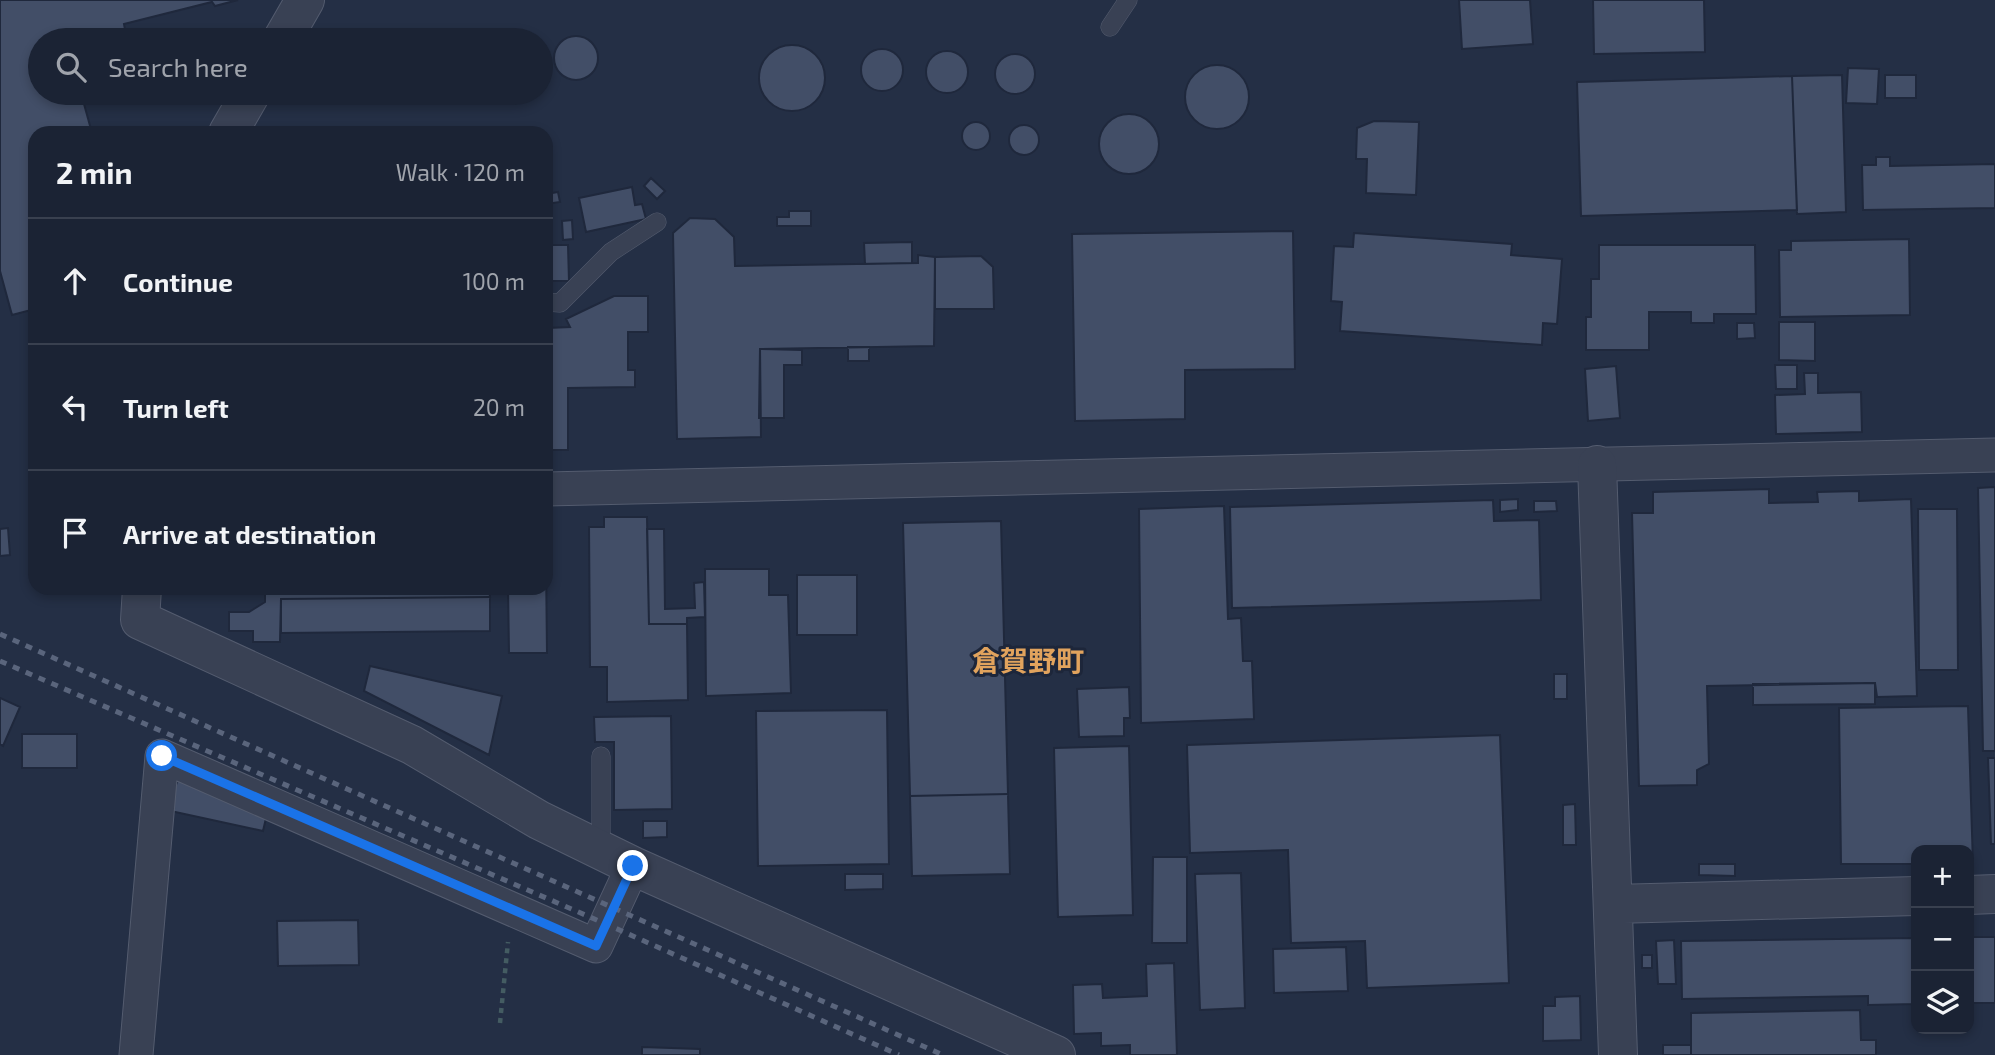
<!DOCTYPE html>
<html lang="en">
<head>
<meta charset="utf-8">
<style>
  body { margin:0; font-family:"Exo 2","Noto Sans JP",sans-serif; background:#282f40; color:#f1f3f6 }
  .controls { position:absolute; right:21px; bottom:21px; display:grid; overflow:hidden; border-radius:14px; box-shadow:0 4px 10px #0003 }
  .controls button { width:63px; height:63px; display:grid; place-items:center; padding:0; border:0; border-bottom:2px solid #39404f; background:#1b2334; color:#f1f3f6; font:35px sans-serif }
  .stop { position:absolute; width:21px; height:21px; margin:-16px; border:5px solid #1a73e8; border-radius:50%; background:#fff }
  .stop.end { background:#1a73e8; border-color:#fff; box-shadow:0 2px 7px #0008 }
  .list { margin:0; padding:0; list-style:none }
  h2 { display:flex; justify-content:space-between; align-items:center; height:91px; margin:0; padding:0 28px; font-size:30px }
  h2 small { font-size:23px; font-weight:400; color:#a0a4ac }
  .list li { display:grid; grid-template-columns:46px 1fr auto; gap:21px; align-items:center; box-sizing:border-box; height:126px; padding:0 28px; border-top:2px solid #39404f }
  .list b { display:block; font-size:26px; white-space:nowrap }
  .list em { font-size:23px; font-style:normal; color:#a0a4ac }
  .icon { flex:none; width:38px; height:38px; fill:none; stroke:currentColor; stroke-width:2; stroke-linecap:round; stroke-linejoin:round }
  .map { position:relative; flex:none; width:1995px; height:1055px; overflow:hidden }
  .search { position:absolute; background:#1b2334; box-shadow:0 4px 10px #0003; left:28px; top:28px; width:525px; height:77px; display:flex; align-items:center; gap:18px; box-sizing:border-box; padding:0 24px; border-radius:38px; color:#a0a4ac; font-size:26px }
  .panel { position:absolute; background:#1b2334; box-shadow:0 4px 10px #0003; left:28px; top:126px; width:525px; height:469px; border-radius:21px }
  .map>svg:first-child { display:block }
  .building { fill:#424e67; stroke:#1f283c; stroke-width:2 }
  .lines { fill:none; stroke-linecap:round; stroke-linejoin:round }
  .service-casing { stroke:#545c6f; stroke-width:19 }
  .minor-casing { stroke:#545c6f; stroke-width:35 }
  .tertiary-casing { stroke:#545c6f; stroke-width:40 }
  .path { stroke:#445c62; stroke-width:4.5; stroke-dasharray:5 5; stroke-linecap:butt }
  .service { stroke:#394154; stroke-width:18 }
  .minor { stroke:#394154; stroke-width:33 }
  .tertiary { stroke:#394154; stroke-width:38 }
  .rail { stroke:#5a657c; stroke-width:5; stroke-dasharray:7 7; stroke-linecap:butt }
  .route { stroke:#1a73e8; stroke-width:9 }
  .labels { text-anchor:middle; stroke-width:6; stroke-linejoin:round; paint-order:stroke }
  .quarter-label { font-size:28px; font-weight:bold; fill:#e1a35d; stroke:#1d263a }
</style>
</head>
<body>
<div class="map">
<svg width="1995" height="1055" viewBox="0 0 1995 1055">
  <rect width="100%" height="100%" fill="#242f45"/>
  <!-- building -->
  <path class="building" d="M 0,0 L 238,0 L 215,6 L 212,2 L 124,24 L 126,35 L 104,40 L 40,40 L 40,93 L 81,93 L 92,133 L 35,133 L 35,309 L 12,315 L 0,271 Z
    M 1459,0 L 1530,0 L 1533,44 L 1462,49 Z
    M 1593,0 L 1704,0 L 1705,52 L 1594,54 Z
    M554 58a22 22 0 1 1 44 0a22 22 0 1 1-44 0Z
    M759 78a33 33 0 1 1 66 0a33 33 0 1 1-66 0Z
    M861 70a21 21 0 1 1 42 0a21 21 0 1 1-42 0Z
    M926 72a21 21 0 1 1 42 0a21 21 0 1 1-42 0Z
    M995 74a20 20 0 1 1 40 0a20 20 0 1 1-40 0Z
    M1185 97a32 32 0 1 1 64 0a32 32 0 1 1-64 0Z
    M 1848,68 L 1879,69 L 1877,104 L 1846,103 Z
    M 1842,75 L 1846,212 L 1797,214 L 1792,76 Z
    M 1885,75 L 1916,75 L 1916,98 L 1885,98 Z
    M 1792,76 L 1797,210 L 1581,216 L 1577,82 Z
    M1099 144a30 30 0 1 1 60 0a30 30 0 1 1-60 0Z
    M 1374,121 L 1419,122 L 1416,195 L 1366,193 L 1367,159 L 1356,159 L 1357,128 Z
    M962 136a14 14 0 1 1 28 0a14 14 0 1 1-28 0Z
    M1009 140a15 15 0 1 1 30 0a15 15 0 1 1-30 0Z
    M 1876,157 L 1890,157 L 1890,166 L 1995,164 L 1995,208 L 1863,210 L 1862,165 L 1876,165 Z
    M 651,178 L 665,191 L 657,199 L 644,186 Z
    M 632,187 L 635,205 L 642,204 L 646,219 L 586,232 L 579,198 Z
    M 558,192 L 560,202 L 546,204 L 546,194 Z
    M 789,211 L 811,211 L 811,226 L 777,226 L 777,217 L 789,217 Z
    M 690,218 L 715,219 L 734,237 L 735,266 L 918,263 L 918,255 L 935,257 L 934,346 L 760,349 L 761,437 L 677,439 L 673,233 Z
    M 572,220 L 573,239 L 563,240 L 562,221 Z
    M 1293,231 L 1295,369 L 1185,370 L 1185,419 L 1075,421 L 1072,234 Z
    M 1354,233 L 1512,244 L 1511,255 L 1562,259 L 1557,324 L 1543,323 L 1542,345 L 1340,331 L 1342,302 L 1331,301 L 1334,246 L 1353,247 Z
    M 1909,239 L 1910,315 L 1780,317 L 1779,250 L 1791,250 L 1791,241 Z
    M 912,242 L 912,263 L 865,264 L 864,243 Z
    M 546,245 L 568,245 L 569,281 L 546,281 Z
    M 1599,245 L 1755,245 L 1756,314 L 1714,314 L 1714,323 L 1691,323 L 1691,312 L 1649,312 L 1649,350 L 1586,350 L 1586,317 L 1591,317 L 1591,279 L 1599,279 Z
    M 981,256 L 993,267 L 994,309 L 935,309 L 935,257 Z
    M 614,296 L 648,296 L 648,332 L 628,332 L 628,370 L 635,370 L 635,387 L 568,388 L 568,450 L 546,450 L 546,328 L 570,327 L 566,319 Z
    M 1779,322 L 1815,322 L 1815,361 L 1779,360 Z
    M 1737,323 L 1754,323 L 1755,338 L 1737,339 Z
    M 848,347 L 869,347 L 869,361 L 848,361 Z
    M 760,349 L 802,350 L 802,365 L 784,365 L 784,418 L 759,418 Z
    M 1775,365 L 1797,365 L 1797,389 L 1776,389 Z
    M 1616,366 L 1620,418 L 1588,421 L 1585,369 Z
    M 1804,373 L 1818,373 L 1818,393 L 1861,392 L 1862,432 L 1776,434 L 1775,395 L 1805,394 Z
    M 1995,487 L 1995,751 L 1983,751 L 1978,488 Z
    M 1769,489 L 1769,503 L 1818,502 L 1817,492 L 1859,491 L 1859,501 L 1911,499 L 1917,696 L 1877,697 L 1875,683 L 1707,686 L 1709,764 L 1697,770 L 1697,785 L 1639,786 L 1632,513 L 1653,513 L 1653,492 Z
    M 1518,499 L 1518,510 L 1500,512 L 1500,500 Z
    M 1493,500 L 1494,521 L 1539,520 L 1541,600 L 1232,608 L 1230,507 Z
    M 1534,501 L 1556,501 L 1557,511 L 1534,512 Z
    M 1224,506 L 1228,619 L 1241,618 L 1243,661 L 1252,661 L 1254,719 L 1141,723 L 1139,509 Z
    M 1918,509 L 1957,509 L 1958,670 L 1919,670 Z
    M 604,517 L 647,517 L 649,624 L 687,624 L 688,700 L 607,702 L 607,667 L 590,667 L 589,527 L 604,527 Z
    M 1001,521 L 1008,794 L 910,796 L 903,523 Z
    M 8,528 L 10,555 L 0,556 L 0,529 Z
    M 647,529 L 664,529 L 665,609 L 695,608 L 694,583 L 704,582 L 705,617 L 687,618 L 687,624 L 649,624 Z
    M 546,561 L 547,653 L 509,653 L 508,588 L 546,588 Z
    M 705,569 L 769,569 L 769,595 L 788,595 L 791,693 L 706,696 Z
    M 797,575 L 857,575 L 857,635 L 797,635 Z
    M 265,588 L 489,588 L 490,597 L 281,599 L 280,642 L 253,642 L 253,631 L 229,631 L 229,612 L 249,612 L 265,602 Z
    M 490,597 L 490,631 L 281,633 L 281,599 Z
    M 370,666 L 502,696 L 489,755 L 364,691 Z
    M 1554,674 L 1567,674 L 1567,699 L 1554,699 Z
    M 1875,683 L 1875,704 L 1753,705 L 1753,684 Z
    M 1129,687 L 1130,718 L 1124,718 L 1124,736 L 1079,737 L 1077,689 Z
    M 0,698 L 20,707 L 3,746 L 0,744 Z
    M 1968,706 L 1973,864 L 1969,864 L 1969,850 L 1916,850 L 1916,864 L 1841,864 L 1839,708 Z
    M 887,710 L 889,864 L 758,866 L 756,711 Z
    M 671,716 L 672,809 L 614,810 L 614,742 L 595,742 L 594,717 Z
    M 22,734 L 77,734 L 77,768 L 22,768 Z
    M 1500,735 L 1509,983 L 1367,988 L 1365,941 L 1291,943 L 1288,850 L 1190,853 L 1187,745 Z
    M 1129,746 L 1133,915 L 1058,917 L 1054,748 Z
    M 1988,758 L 1995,758 L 1995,844 L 1991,844 Z
    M 180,775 L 267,814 L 263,831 L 166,810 Z
    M 1008,794 L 1010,874 L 912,876 L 910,796 Z
    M 1575,804 L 1576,845 L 1563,845 L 1563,805 Z
    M 643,821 L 667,821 L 667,837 L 643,838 Z
    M 1153,857 L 1187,857 L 1187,943 L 1152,943 Z
    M 1699,864 L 1735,864 L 1735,876 L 1699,875 Z
    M 1241,873 L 1245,1008 L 1200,1010 L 1195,874 Z
    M 845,874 L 883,874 L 883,889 L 845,890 Z
    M 358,920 L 359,965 L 278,966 L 277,921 Z
    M 1969,937 L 1995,937 L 1995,1003 L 1969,1003 Z
    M 1916,938 L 1916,1004 L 1868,1005 L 1868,996 L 1682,999 L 1681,941 Z
    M 1674,940 L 1676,984 L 1658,984 L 1656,941 Z
    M 1346,947 L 1348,991 L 1274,993 L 1273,949 Z
    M 1642,955 L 1652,955 L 1652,968 L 1642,968 Z
    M 1174,963 L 1177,1055 L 1130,1055 L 1130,1045 L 1101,1046 L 1101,1033 L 1074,1034 L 1073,985 L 1102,984 L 1103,998 L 1147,996 L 1146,964 Z
    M 1580,996 L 1581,1040 L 1543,1041 L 1543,1006 L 1555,1006 L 1555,997 Z
    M 1860,1010 L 1861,1040 L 1876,1040 L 1876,1055 L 1691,1055 L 1691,1013 Z
    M 1663,1045 L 1691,1045 L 1691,1055 L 1663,1055 Z
    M 642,1047 L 700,1049 L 700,1055 L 642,1055 Z"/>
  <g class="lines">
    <defs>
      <path id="service" d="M 1110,27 L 1128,0
        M 546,302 L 560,303 L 611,252 L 657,222
        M 601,756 L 601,851"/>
      <path id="minor" d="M 546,489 L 1995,455
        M 136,1055 L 162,756 L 596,946 L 633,866"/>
      <path id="tertiary" d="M 282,40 L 305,0
        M 228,133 L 251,93
        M 1597,465 L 1618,1055
        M 142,588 L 140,620 L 412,745 L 539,820 L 633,866 L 1056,1055
        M 1969,895 L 1995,894
        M 1614,904 L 1916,896"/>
    </defs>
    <!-- service casing -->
    <use href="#service" class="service-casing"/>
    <!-- minor casing -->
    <use href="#minor" class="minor-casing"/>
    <!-- tertiary casing -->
    <use href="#tertiary" class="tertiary-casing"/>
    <!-- path -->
    <path class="path" d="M 500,1023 L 508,942"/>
    <!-- service -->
    <use href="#service" class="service"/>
    <!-- minor -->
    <use href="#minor" class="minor"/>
    <!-- tertiary -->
    <use href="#tertiary" class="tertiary"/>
    <!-- rail -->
    <path class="rail" d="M 0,634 L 943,1055
      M 0,661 L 606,924 L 899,1055"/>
  </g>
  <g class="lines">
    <!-- route -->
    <path class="route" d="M 162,756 L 596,946 L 633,866"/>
  </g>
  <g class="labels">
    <!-- quarter labels -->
    <g class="quarter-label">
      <text x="1028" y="671">倉賀野町</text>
    </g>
  </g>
</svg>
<div class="controls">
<button>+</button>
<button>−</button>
<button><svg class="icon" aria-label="layers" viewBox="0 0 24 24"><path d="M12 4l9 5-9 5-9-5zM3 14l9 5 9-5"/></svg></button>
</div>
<div class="stop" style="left:162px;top:756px"></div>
<div class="stop end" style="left:633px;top:866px"></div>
<div class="search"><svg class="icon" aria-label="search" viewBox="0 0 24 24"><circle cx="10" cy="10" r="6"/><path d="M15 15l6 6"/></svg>Search here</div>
<section class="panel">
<h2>2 min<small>Walk · 120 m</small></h2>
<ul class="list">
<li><svg class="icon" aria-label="ahead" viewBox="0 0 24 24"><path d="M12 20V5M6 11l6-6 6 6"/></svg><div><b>Continue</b></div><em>100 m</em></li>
<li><svg class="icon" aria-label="left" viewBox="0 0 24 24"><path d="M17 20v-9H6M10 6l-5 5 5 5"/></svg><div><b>Turn left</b></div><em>20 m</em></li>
<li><svg class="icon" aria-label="arrive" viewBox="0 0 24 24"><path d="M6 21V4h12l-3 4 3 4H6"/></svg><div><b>Arrive at destination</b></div></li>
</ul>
</section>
</div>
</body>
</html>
